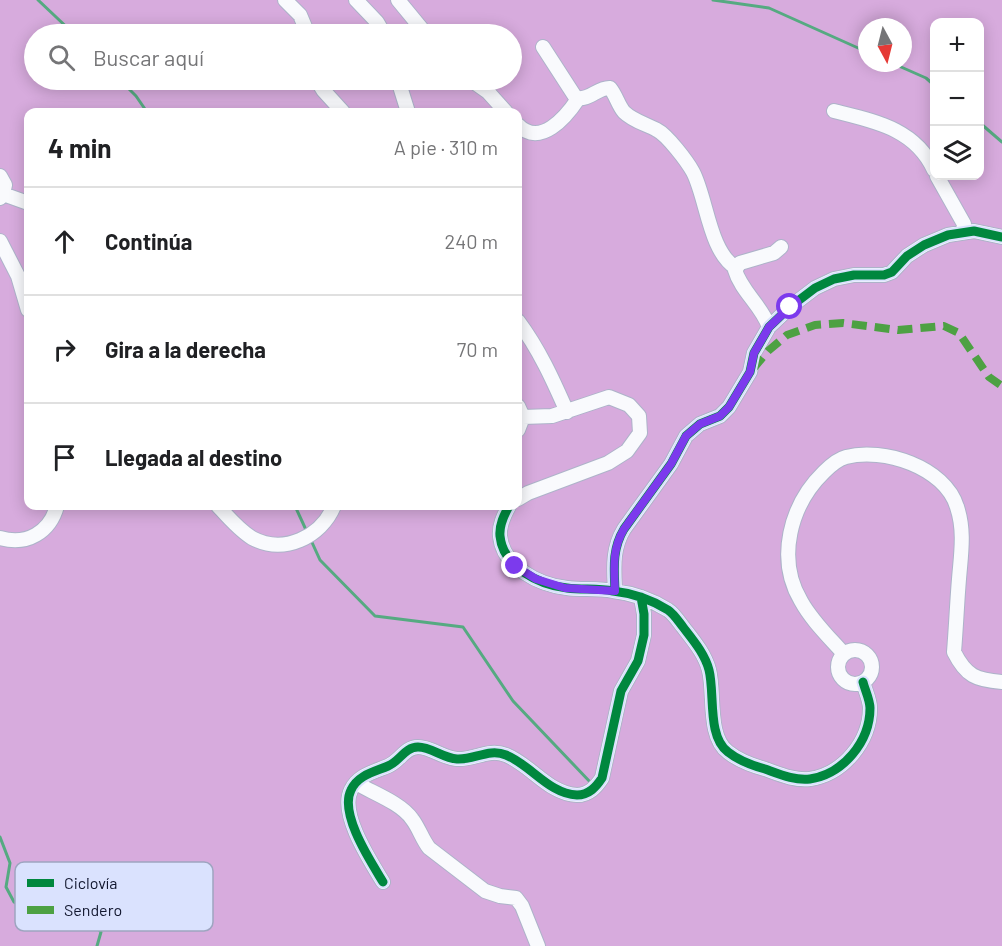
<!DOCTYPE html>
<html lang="es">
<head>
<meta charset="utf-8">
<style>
  body { margin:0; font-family:Barlow,sans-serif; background:#f2f2f2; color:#202124 }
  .controls { position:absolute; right:18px; top:18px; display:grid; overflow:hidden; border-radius:12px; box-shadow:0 3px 15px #0003 }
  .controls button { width:54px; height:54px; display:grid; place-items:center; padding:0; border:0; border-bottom:2px solid #e0e0e0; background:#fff; color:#202124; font:30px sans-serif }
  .compass { position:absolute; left:858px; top:18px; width:54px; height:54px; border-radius:50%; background:#fff; box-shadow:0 3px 15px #0003; rotate:173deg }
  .stop { position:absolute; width:18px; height:18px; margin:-14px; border:4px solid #7c3aed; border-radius:50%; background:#fff }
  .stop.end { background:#7c3aed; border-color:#fff; box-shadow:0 2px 6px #0008 }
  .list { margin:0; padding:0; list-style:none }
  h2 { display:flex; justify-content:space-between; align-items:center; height:78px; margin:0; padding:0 24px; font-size:26px }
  h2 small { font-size:20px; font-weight:400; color:#757577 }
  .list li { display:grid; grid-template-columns:39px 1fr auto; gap:18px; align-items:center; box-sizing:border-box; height:108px; padding:0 24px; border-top:2px solid #e0e0e0 }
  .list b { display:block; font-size:22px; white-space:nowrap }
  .list em { font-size:20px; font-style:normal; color:#757577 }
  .icon { flex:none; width:33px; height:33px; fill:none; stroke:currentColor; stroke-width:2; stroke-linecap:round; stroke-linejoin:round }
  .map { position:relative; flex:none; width:1002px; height:946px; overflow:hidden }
  .search { position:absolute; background:#fff; box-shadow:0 3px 15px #0003; left:24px; top:24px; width:498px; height:66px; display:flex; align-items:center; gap:15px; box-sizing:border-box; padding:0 21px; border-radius:33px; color:#757577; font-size:22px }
  .panel { position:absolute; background:#fff; box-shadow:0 3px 15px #0003; left:24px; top:108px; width:498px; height:402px; border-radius:12px }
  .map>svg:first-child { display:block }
  .green { fill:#d7abdd; fill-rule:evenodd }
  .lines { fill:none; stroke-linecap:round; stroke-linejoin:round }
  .stream { stroke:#55aa81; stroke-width:3 }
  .minor-casing { stroke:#adb3c9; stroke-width:16 }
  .minor { stroke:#f9fafd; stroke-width:14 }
  .quiet { stroke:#4da143; stroke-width:8; stroke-dasharray:15 8; stroke-linecap:butt }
  .cycleway-casing { stroke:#dae2fe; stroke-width:13 }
  .cycleway { stroke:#00873e; stroke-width:9 }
  .route { stroke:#7c3aed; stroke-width:8 }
  .key { fill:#dae2fe; stroke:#9ea5c0; stroke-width:1.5 }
  .key-label { font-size:16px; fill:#11162e }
</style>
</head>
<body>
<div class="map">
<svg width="1002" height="946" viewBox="0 0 1002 946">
  <rect width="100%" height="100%" fill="#d5dbf2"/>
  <!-- green -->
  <path class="green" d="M 0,0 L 1002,0 L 1002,946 L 0,946 ZM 934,22 L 980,22 L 980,176 L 934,176 ZM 867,27 L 903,27 L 903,63 L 867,63 ZM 34,34 L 512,34 L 512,80 L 34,80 ZM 28,112 L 518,112 L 518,506 L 28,506 Z"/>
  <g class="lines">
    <!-- stream -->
    <path class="stream" d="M 38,0 L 74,34
      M 713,0 L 769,8 L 867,52
      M 892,63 L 926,78 L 934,85
      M 120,80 L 136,96 L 147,112
      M 980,123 L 1002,142
      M 295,506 L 307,532
      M 310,538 L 320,560 L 375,616 L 463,627 L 513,701 L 592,784
      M 0,837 L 10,863 L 6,887 L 14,902 L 30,912 L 79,915 L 92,922 L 101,932 L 97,946"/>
    <defs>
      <path id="minor" d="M 285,0 L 300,15 L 308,34
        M 356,0 L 377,22 L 384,34
        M 398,0 L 426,34
        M 543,47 L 576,98 C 589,101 598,87 610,88 C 616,95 618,105 624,112 C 633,121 646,124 657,130 C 667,135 687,161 693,172 C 707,199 709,251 736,268
        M 317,80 L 323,90 L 343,112
        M 398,80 L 408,112
        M 471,80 L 488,92 L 506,112
        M 834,111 C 873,121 915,128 934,170
        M 518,125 C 540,148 566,117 578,99
        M 0,176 L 5,185 L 3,194 L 0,198
        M 937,176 L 964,224 L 963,231
        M 3,194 L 28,203
        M 0,241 L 18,276 L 28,310
        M 518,321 C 539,349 553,380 567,412
        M 769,327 C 762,306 741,291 735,270 L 740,263 L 774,253 L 781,247
        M 518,406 L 523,417 L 518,430
        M 518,499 L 528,493 L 608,463 L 627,451 L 640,433 L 639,416 L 629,405 L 609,397 L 552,416 L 523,417
        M 218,506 C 228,517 239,530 252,538 C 284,555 321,537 334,506
        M 509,506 C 504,515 499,525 500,536 C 503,567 539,585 567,588 C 582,590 598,588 613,591 C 631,593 652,600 668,610 C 674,614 679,622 683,627 C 693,640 705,654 709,670 C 715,693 707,737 728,752 C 738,760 754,766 765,769 C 779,774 795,781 810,779 C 843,774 870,742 870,708 C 870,700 865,690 863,682
        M 0,538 C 27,546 50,532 57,506
        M 615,591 C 614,568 612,549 624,529 L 671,464 L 686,436 L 700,424 L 720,416 L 729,407 L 750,372 L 754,353 L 769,327 L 790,307 L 815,288 L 834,279 L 854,275 L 884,275 L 892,272 L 907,256 L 924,245 L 948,235 L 974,231 L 1002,237
        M838 667a17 17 0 1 1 34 0a17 17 0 1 1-34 0Z
        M 844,654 C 829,637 812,621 801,601 C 776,559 790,505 824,472 C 829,467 838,459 846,457 C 883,447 945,467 957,507 C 965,531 961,554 959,579 C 957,603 956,628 954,652 C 966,676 976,680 1002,682
        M 356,783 C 373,793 401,803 412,819 C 419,828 422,839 429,848 L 485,891 L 500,896 L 516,898 L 522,906 L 538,946
        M 383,882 C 371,862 339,814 351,790 C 358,775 374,772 388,766 C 400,761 405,747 418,747 C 431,747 443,758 457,759 C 474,760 489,748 506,755 C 531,765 549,794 577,795 C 589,795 596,787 602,778 L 621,691 L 638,661 L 644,635 L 644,614 L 641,597"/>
    </defs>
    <!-- minor casing -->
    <use href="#minor" class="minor-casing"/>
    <!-- minor -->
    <use href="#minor" class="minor"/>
    <!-- quiet -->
    <path class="quiet" d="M 753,369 L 768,351 L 787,335 L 815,325 L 843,323 L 898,330 L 944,326 L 959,333 L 989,377 L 1002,386"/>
    <defs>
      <path id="cycleway" d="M 509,506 C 504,515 499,525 500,536 C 503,567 539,585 567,588 C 582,590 598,588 613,591 C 631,593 652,600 668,610 C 674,614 679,622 683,627 C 693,640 705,654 709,670 C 715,693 707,737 728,752 C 738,760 754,766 765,769 C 779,774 795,781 810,779 C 843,774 870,742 870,708 C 870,700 865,690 863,682
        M 615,591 C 614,568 612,549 624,529 L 671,464 L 686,436 L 700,424 L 720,416 L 729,407 L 750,372 L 754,353 L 769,327 L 790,307 L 815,288 L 834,279 L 854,275 L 884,275 L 892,272 L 907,256 L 924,245 L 948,235 L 974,231 L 1002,237
        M 383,882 C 371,862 339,814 351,790 C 358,775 374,772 388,766 C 400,761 405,747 418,747 C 431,747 443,758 457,759 C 474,760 489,748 506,755 C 531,765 549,794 577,795 C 589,795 596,787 602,778 L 621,691 L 638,661 L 644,635 L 644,614 L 641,597"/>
    </defs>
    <!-- cycleway casing -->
    <use href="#cycleway" class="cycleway-casing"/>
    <!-- cycleway -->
    <use href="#cycleway" class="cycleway"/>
  </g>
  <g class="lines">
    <!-- route -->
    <path class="route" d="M 515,566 L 536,579 L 565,588 L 615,591 C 614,568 612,549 624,529 L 671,464 L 686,436 L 700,424 L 720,416 L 729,407 L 750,372 L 754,353 L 769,327 L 790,307"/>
  </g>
  <!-- legend -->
  <rect x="15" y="862" width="198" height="69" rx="9" class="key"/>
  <rect x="27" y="879" width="27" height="8" fill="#00873e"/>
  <rect x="27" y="906" width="27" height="8" fill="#4da143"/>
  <g class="key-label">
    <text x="64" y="889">Ciclovía</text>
    <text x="64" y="916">Sendero</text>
  </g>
</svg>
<div class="controls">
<button>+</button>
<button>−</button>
<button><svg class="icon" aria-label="layers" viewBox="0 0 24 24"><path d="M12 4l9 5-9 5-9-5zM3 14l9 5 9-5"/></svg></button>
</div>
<svg class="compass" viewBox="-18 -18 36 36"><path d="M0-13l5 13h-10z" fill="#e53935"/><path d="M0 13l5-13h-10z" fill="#757577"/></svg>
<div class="stop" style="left:790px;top:307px"></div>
<div class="stop end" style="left:515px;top:566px"></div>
<div class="search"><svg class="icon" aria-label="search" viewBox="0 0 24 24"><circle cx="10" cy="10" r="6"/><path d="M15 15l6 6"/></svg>Buscar aquí</div>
<section class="panel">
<h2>4 min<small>A pie · 310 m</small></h2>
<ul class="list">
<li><svg class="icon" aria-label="ahead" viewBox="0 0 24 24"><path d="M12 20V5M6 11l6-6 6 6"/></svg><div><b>Continúa</b></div><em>240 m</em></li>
<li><svg class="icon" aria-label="right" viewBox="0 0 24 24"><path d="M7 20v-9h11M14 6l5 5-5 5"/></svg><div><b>Gira a la derecha</b></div><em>70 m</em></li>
<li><svg class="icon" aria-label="arrive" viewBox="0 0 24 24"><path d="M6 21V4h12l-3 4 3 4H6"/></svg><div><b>Llegada al destino</b></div></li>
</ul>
</section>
</div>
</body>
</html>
